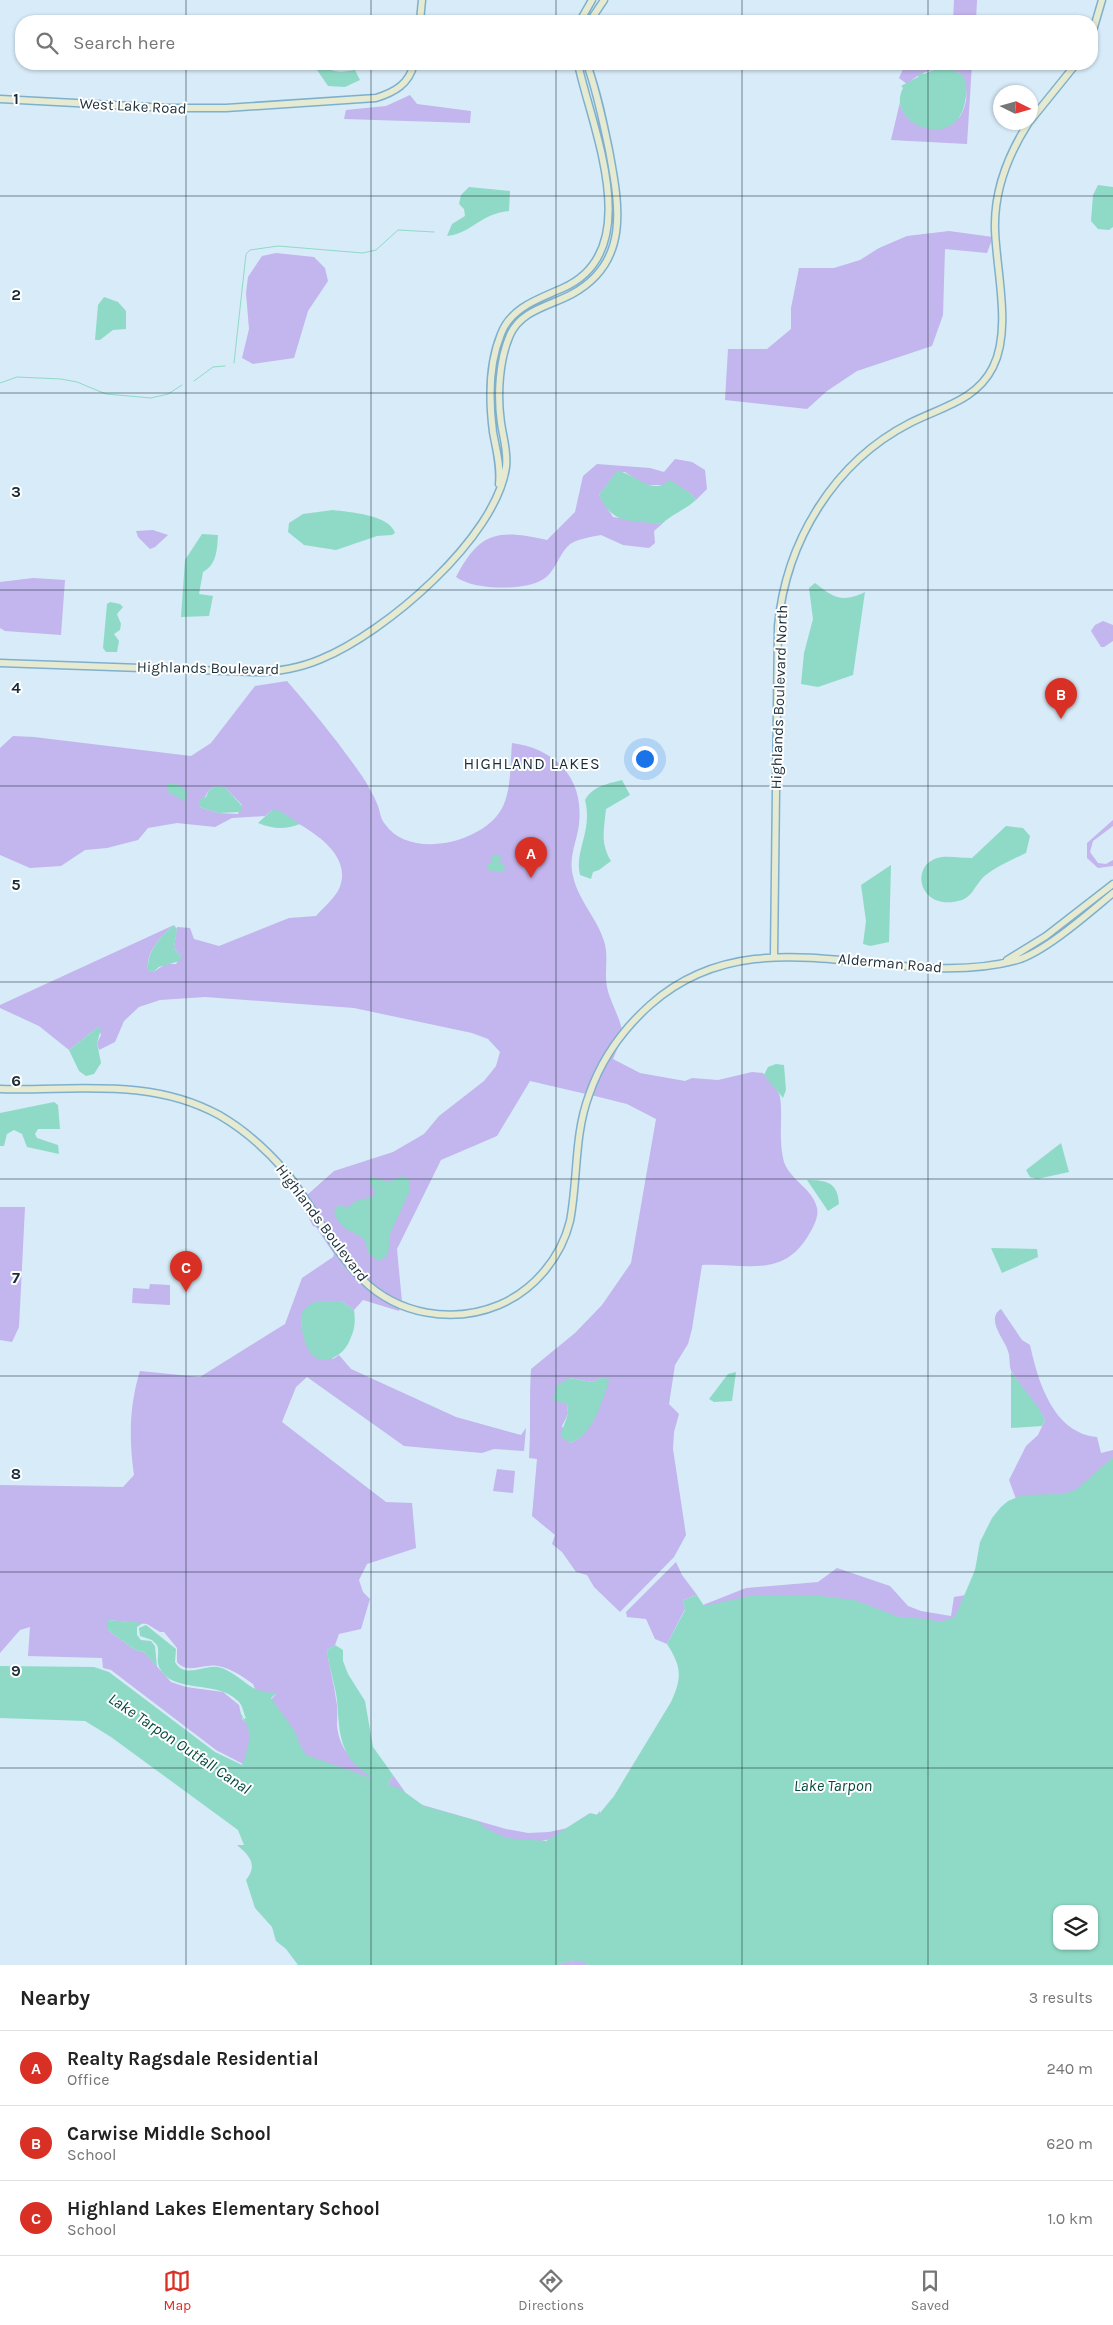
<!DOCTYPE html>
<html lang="en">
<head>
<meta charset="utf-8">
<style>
  body { margin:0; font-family:Karla,sans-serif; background:#f6f6f6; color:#222 }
  .controls { position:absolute; right:15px; bottom:15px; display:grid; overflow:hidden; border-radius:10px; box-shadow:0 1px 4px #0004 }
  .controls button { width:45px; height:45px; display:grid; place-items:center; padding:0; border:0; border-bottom:1px solid #e0e0e0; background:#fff; color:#222; font:25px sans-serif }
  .compass { position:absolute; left:993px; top:85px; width:45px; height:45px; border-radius:50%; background:#fff; box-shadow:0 1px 4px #0004; rotate:95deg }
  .you { position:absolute; left:644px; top:758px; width:18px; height:18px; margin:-12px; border:4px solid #fff; border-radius:50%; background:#1a73e8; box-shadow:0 0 0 8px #1a73e833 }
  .badge { display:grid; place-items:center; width:32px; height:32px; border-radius:50%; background:#d93025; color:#fff; font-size:16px; font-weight:700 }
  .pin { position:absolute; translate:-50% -41px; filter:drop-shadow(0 1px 2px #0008) }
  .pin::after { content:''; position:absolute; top:26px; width:18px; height:15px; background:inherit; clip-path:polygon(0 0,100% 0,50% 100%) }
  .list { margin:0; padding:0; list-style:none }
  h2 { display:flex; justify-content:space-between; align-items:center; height:65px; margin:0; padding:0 20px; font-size:21px }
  h2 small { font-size:16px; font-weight:400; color:#767676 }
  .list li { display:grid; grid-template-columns:32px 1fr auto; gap:15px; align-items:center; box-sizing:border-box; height:75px; padding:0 20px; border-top:1px solid #e0e0e0 }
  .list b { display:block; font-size:19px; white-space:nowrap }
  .list p { margin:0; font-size:16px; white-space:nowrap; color:#767676 }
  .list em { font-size:16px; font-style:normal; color:#767676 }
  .icon { flex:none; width:28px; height:28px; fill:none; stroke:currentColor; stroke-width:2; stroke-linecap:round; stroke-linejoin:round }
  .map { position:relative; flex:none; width:1113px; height:1965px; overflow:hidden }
  .search { position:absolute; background:#fff; box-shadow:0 1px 4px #0004; left:15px; right:15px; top:15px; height:55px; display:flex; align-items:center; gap:12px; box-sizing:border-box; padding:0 18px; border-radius:20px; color:#767676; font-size:19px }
  .sheet { height:290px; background:#fff }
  nav { display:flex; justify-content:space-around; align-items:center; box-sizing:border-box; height:70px; border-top:1px solid #e0e0e0; background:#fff; font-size:14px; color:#767676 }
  nav a { display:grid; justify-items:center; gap:2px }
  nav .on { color:#d93025 }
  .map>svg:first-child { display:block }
  .green { fill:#c3b5ed; fill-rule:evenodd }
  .water { fill:#8fdac6; fill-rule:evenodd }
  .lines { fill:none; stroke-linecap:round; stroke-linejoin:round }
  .stream { stroke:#8fdac6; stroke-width:1 }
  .secondary-casing { stroke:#7eb0ce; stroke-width:9 }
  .secondary { stroke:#e6ead0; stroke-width:6 }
  .grid { fill:none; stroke:#192d39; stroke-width:1; stroke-opacity:0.55 }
  .labels { text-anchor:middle; stroke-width:4; stroke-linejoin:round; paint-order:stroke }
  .street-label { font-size:15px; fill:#192d39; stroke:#fff }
  .neighbourhood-label { font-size:16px; letter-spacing:1px; fill:#192d39; stroke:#fff }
  .water-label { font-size:16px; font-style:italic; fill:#054a3d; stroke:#fff }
  .grid-label { font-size:16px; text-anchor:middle; font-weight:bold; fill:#192d39; stroke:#fff; stroke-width:4; stroke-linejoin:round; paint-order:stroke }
</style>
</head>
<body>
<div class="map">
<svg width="1113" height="1965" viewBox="0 0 1113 1965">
  <rect width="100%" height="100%" fill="#d7ebf8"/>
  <!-- green -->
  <path class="green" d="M 954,0 L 977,0 L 976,21 L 953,21 Z
    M 909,64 L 972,64 L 967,144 L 891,140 L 900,102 C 900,109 907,119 914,122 L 959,118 C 969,104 969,84 958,72 C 936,67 925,69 907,84 L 899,78 L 903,69 Z
    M 410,95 L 417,104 L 471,111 L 470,123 L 344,119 L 346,110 L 386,106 Z
    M 949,231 L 993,237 L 987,253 L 945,249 L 943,315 L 932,346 L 857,371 L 827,391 L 807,409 L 725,400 L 728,349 L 767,349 L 791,329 L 791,308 L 799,268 L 834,268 L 860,260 L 879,248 L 907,236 Z
    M 276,253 L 314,257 L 325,268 L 328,281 L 308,311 L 294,358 L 253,364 L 242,358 L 249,329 L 246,293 L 248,277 L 262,256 Z
    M 675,459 L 692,462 L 705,470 L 707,489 L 696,500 L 690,493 L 665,485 L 645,485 L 625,472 L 617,472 L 599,495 L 613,517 L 662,524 L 654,531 L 655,543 L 649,548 L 623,545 L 601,535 C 591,537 575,539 568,546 C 558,556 555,573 542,580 C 523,591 473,590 456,577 C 480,531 498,529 547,540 L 575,512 L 583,476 L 597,464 L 650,468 L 664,472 Z
    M 153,530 L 168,535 L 155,547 L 150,549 L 138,537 L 136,531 Z
    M 33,578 L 65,580 L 61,635 L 5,631 L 0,628 L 0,582 Z
    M 1103,621 L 1113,625 L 1113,641 L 1104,647 L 1101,647 L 1091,631 L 1095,625 Z
    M 287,681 C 313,711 339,743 362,776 C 368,785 374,796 378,806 C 380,812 381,820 385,824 C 409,859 477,844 499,813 C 512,795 510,765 512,743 C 556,749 584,778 579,824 C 577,842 568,857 573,876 C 578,900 597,918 604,941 C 609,956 604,972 607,987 C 610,1002 619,1015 622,1030 L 599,1065 L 586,1094 L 530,1081 L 497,1136 L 441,1160 L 397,1249 L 402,1302 C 351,1276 338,1239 306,1196 L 334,1171 L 393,1152 L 424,1134 L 439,1116 L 484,1081 L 496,1066 L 500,1052 L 488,1039 L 472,1033 L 354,1008 L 205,997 L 160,1000 L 139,1007 L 124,1021 L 115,1042 L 99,1050 L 97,1043 L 101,1035 L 98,1027 L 69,1050 L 39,1026 L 0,1008 L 0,1005 L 174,925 C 160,937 146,952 148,970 L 153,972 L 166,964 L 176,964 L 181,956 L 174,948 L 177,927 L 190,928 L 194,939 L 219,946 L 289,918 L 316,916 C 323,908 334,899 339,889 C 356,850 299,823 272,810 L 265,816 L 232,818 L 215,827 L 177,823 L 148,828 L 138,840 L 107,848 L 85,850 L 61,866 L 30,868 L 0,855 L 0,748 L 13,736 L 34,737 L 191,756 L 211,743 L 255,686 ZM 216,786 L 225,787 L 242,805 L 238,814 L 218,813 L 199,807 L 209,790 Z
    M 1113,820 L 1113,826 L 1093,841 L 1090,852 L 1098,863 L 1106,864 L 1113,860 L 1113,866 L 1098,868 L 1087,858 L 1087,843 Z
    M 621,1040 L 613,1059 L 640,1073 L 685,1081 L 692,1078 L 718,1080 L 752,1072 L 763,1073 C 768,1079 779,1090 780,1097 C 783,1116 778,1141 784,1162 C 790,1180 813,1189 817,1208 C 819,1217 813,1228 808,1236 C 782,1279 744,1263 702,1265 L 692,1329 L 688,1344 L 675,1365 L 669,1404 L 679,1414 L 674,1432 L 673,1449 L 686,1535 L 674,1557 L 620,1612 L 594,1587 L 587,1575 L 576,1572 L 562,1552 L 552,1544 L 555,1535 L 532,1516 L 537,1459 L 529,1458 C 531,1428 529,1399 531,1369 L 575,1333 L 602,1305 L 631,1263 L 656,1119 L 627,1104 L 591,1095 L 603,1067 ZM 570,1378 L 592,1382 L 601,1378 C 595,1400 594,1435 570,1443 L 562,1426 L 568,1414 L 567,1404 L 560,1401 Z
    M 303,1199 L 347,1266 L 400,1307 L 399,1311 L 363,1300 L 354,1310 L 341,1301 L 301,1319 L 302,1329 L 333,1359 L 339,1355 L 351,1369 L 456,1417 L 521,1435 L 526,1428 L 524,1451 L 494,1449 L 482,1453 L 404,1446 L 307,1377 L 296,1387 L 282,1422 L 386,1502 L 412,1503 L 416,1548 L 367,1564 L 359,1580 L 363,1592 L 370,1599 L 361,1629 L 339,1634 L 335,1645 L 327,1650 C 329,1667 334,1683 336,1699 C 338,1708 337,1717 337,1726 C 340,1756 364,1773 387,1787 L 393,1775 L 412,1802 L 506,1829 L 528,1833 L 549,1832 L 568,1828 L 594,1818 L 600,1811 L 599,1823 C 570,1834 544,1844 513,1843 L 311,1764 L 269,1702 L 276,1694 L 253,1693 L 255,1689 L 253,1684 C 242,1676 230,1668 218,1666 C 204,1663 188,1675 177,1662 L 177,1648 L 164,1632 L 160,1632 L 147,1624 L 109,1620 L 108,1630 L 135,1650 L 144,1652 L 171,1682 L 186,1687 L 223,1692 L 239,1705 L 242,1719 L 250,1726 L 250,1750 L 243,1764 L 216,1750 L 111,1670 L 103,1668 L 102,1658 L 28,1656 L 30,1627 L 20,1630 L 0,1653 L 0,1485 L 123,1487 L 134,1475 C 129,1440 129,1406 140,1371 L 200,1377 L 285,1324 L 302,1278 L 333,1257 L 334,1254 L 316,1227 L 313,1226 L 300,1201 Z
    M 0,1207 L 25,1207 L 19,1327 L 12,1342 L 0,1340 Z
    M 150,1284 L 170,1285 L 170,1305 L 132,1303 L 133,1288 L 149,1289 Z
    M 1001,1309 L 1022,1340 L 1030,1345 C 1038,1381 1053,1433 1097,1437 L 1101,1453 L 1113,1450 L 1113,1465 L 1092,1494 L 1016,1499 L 1009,1480 L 1026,1446 L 1038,1435 L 1045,1420 C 1036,1403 1023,1390 1013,1374 C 1008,1368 1011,1359 1008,1351 C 1005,1340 985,1319 1001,1309 Z
    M 497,1469 L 515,1471 L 513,1493 L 493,1491 Z
    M 981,1560 L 970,1627 L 706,1611 L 703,1605 L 746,1588 L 818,1582 L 837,1568 L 890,1586 L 908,1606 L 921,1611 L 951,1616 L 954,1597 L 966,1595 Z
    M 676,1562 L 682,1575 L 697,1595 L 683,1600 L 685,1609 L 667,1644 L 655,1639 L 646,1619 L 627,1617 L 626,1612 Z
    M 580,1959 L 589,1965 L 558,1965 L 568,1961 Z"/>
  <!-- water -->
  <path class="water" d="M 313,64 L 323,64 C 332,74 343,72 355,70 L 360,80 L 345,87 L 328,86 Z
    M 938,68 L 956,71 L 963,76 C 967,84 967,93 965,102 C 956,153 884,124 903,88 L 901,86 L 918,77 L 920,72 L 924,74 Z
    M 1098,185 L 1113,187 L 1113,227 L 1109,230 L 1098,229 L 1091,221 L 1093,195 Z
    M 469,187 L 510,191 L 509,211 C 479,214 473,233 447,236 L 452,224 L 465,216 L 464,209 L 459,204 L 461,195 Z
    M 104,297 L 118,302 L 126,311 L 126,329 L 113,330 L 100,340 L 95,340 L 98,305 Z
    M 617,471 C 636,473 651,497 670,480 L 690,493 L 696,500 C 685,510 672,514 662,524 C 632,520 613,526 599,495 Z
    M 333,510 C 349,512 390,515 395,533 L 392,535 L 377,536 L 336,550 L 304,545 L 288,532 L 289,523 L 303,514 Z
    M 202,534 L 218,535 C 217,550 217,564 203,572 L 199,594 L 213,596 L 209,616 L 181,617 L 185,560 Z
    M 815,583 C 834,598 842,603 865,592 L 853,675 L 818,687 L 801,684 L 804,653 L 813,619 L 809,588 Z
    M 110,602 L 120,604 L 123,607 L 117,614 L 121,624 L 120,630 L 114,634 L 119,641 L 117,652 L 106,652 L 103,648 L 107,604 Z
    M 622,780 L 630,795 L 606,809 C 604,830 600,843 611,861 L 599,870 L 593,872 L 591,879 L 580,875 C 574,851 593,831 585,800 C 593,786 607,784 622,780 Z
    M 168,784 C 177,782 183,787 188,794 L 185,798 L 187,802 L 168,792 Z
    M 216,786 L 225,787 L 242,806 L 241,812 L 218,813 L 199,807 L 200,799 L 206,797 L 209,790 Z
    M 272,810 L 280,811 L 300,824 C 284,830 274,829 258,823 Z
    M 1006,826 L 1023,828 L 1030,836 L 1026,853 C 1014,859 988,870 980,881 C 975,887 971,897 962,900 C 917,914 908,861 942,857 C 951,856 962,858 972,858 Z
    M 492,855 L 501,856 L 500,864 L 505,865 L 504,872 L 487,870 L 488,864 L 492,864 Z
    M 891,865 L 889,942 L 870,946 L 863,944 L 866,921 L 861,885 Z
    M 174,925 L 177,929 L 174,948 L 181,956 L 180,961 L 159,967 L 153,972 L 148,970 C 147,951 160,937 174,925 Z
    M 98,1027 L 101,1029 L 97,1043 L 101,1063 L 94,1074 L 86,1076 L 79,1071 L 69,1050 Z
    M 776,1064 L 784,1065 L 786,1090 L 783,1098 L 764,1075 L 768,1067 Z
    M 54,1102 L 58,1105 L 60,1129 L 38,1129 L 35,1134 L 37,1138 L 58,1145 L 59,1154 L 27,1147 L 22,1134 L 14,1130 L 7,1134 L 4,1146 L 0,1146 L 0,1113 Z
    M 1061,1143 L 1069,1172 L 1037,1179 L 1030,1177 L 1026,1170 Z
    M 402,1176 L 410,1180 L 410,1190 L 390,1234 L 388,1255 L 379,1261 L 369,1254 L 364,1239 C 352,1230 339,1230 334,1211 L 338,1206 L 348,1207 L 358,1200 L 373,1197 L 375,1190 L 369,1182 L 371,1177 L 389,1182 Z
    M 807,1180 C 826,1180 838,1182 839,1204 L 828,1211 Z
    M 991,1248 L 1037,1249 L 1038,1257 L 1002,1273 Z
    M 315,1301 L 341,1301 L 354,1310 C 356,1324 354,1332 348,1344 C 341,1357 321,1368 310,1352 C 304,1344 298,1320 303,1311 C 306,1307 312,1304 315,1301 Z
    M 1011,1368 L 1011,1372 L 1038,1407 L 1045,1420 L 1042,1426 L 1011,1428 Z
    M 736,1372 L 732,1401 L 714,1402 L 709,1399 L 728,1374 Z
    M 570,1378 L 592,1382 L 601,1378 L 610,1379 C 602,1400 594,1435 570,1443 L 560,1436 L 568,1414 L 567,1404 L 553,1400 L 557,1385 Z
    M 1113,1457 L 1113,1965 L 589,1965 C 578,1958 570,1960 558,1965 L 298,1965 L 286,1949 L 276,1941 L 272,1927 L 255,1908 L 246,1880 C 258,1865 250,1856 237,1845 L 244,1845 L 238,1830 L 111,1737 L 85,1721 L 0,1718 L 0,1666 L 94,1667 L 109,1672 L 215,1752 L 242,1765 C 247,1755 252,1736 247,1725 C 245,1721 242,1718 240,1715 L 240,1712 L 244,1719 L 246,1718 C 243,1713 243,1705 238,1701 C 216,1679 172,1695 159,1667 C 156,1660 160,1652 157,1645 L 152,1640 L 140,1636 L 139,1628 L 146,1625 L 176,1649 L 175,1662 C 184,1679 204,1665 218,1667 C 235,1671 246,1686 258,1690 C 264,1693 271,1692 277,1693 L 271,1698 L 296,1733 L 298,1741 L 306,1755 L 371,1778 C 364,1771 355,1766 349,1757 C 338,1738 339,1721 337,1700 C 335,1684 329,1668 327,1650 L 335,1645 L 343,1650 L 343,1661 L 348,1674 L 365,1701 L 373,1747 L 393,1775 L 388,1785 L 399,1788 L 424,1806 L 477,1821 L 487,1829 L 506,1838 L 546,1841 L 590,1813 L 598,1815 L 600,1813 L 614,1796 L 671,1702 C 682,1678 682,1667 667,1644 L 685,1610 L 683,1600 L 697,1595 L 704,1606 L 750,1596 L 812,1595 L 854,1600 L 899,1617 L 927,1619 L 940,1622 L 955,1617 L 975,1570 L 980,1542 L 992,1518 L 1001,1507 L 1008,1501 L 1023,1495 L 1064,1494 L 1077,1489 ZM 1057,1909 L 1094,1909 L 1094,1946 L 1057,1946 Z
    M 108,1620 L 143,1623 L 137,1627 L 137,1635 L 141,1640 L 151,1641 L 155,1646 L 157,1667 L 144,1652 L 135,1650 L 108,1630 Z"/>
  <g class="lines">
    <!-- stream -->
    <path class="stream" d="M 234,363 L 246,254 L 250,250 L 278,246 L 363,253 L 376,250 L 398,230 L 434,232
      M 194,381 L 213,367 L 225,366
      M 0,383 L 17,377 L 61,379 L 77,382 L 106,394 L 151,398 L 168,394 L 182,385"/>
    <defs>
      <path id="secondary" d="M 420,21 L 422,0
        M 580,21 L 592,0
        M 590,21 L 604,0
        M 1092,34 L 1102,0
        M 0,99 L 169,108 L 226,108 L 376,98 C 395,92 409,84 414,64
        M 1030,121 L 1076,64
        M 499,484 C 501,466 496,449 493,432 C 489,401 489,363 501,334 C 511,307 539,299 563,288 C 647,251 592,129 578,64
        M 0,663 L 254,672 C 277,672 300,668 321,659 C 385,633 496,538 506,467 C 508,452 503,437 501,423 C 497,395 499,360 510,335 C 521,310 550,306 572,294 C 631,262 619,204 609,150 C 603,121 597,92 587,64
        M 774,956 L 778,626 C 786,541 834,462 910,423 C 941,407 976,401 993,367 C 1012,329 996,270 995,229 C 994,191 1009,153 1029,122
        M 1007,960 L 1046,936 L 1113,884
        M 0,1089 C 75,1091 150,1077 219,1115 C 245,1130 266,1149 285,1171 C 313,1204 331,1249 362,1279 C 398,1315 453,1324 499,1305 C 534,1290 561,1258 570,1221 C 578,1179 574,1135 589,1095 C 601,1060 622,1030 650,1005 C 758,909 894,993 1017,960 C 1045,952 1090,912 1113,893"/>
    </defs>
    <!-- secondary casing -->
    <use href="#secondary" class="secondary-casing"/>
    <!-- secondary -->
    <use href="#secondary" class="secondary"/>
  </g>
  <!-- grid -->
  <path class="grid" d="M 186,0 L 186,21M 371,0 L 371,21M 556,0 L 556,21M 742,0 L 742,21M 928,0 L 928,21M 186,64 L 186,1965M 371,64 L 371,1965M 556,64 L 556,1965M 742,64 L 742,1965M 928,64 L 928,1965M 0,196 L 1113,196M 0,393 L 1113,393M 0,590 L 1113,590M 0,786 L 1113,786M 0,982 L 1113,982M 0,1179 L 1113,1179M 0,1376 L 1113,1376M 0,1572 L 1113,1572M 0,1768 L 1113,1768"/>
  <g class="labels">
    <!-- street labels -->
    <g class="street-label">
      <text transform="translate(133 106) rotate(3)" y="5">West Lake Road</text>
      <text transform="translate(208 668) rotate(1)" y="5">Highlands Boulevard</text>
      <text transform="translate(779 697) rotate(-88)" y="5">Highlands Boulevard North</text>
      <text transform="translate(890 963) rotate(5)" y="5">Alderman Road</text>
      <text transform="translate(322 1223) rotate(53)" y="5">Highlands Boulevard</text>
    </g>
    <!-- neighbourhood labels -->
    <g class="neighbourhood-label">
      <text x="532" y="769">HIGHLAND LAKES</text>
    </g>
    <!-- water labels -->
    <g class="water-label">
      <text transform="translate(180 1743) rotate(34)" y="6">Lake Tarpon Outfall Canal</text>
      <text x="833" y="1791">Lake Tarpon</text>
    </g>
  </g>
  <g class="grid-label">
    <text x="16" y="104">1</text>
    <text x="16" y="300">2</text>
    <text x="16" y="497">3</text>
    <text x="16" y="693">4</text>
    <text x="16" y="890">5</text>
    <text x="16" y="1086">6</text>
    <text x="16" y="1283">7</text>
    <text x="16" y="1479">8</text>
    <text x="16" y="1676">9</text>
  </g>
</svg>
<div class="controls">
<button><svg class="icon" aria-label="layers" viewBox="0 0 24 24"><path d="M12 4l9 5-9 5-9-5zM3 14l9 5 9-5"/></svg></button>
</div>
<svg class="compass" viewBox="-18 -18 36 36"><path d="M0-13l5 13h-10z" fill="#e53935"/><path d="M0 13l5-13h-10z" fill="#767676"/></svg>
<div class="you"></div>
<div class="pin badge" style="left:531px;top:878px">A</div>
<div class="pin badge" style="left:1061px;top:719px">B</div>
<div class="pin badge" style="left:186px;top:1292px">C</div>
<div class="search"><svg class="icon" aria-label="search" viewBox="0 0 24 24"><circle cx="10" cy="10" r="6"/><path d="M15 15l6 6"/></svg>Search here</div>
</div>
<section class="sheet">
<h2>Nearby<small>3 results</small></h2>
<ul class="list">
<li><span class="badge">A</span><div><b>Realty Ragsdale Residential</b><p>Office</p></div><em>240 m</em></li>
<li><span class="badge">B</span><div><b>Carwise Middle School</b><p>School</p></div><em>620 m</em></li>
<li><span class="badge">C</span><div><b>Highland Lakes Elementary School</b><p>School</p></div><em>1.0 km</em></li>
</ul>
</section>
<nav>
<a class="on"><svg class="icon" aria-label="map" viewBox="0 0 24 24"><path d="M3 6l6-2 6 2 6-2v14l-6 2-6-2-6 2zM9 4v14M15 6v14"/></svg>Map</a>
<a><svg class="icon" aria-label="directions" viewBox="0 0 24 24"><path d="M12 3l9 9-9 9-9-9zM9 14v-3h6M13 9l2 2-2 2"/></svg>Directions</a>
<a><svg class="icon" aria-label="saved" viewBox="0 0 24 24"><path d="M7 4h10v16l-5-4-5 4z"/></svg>Saved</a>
</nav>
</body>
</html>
